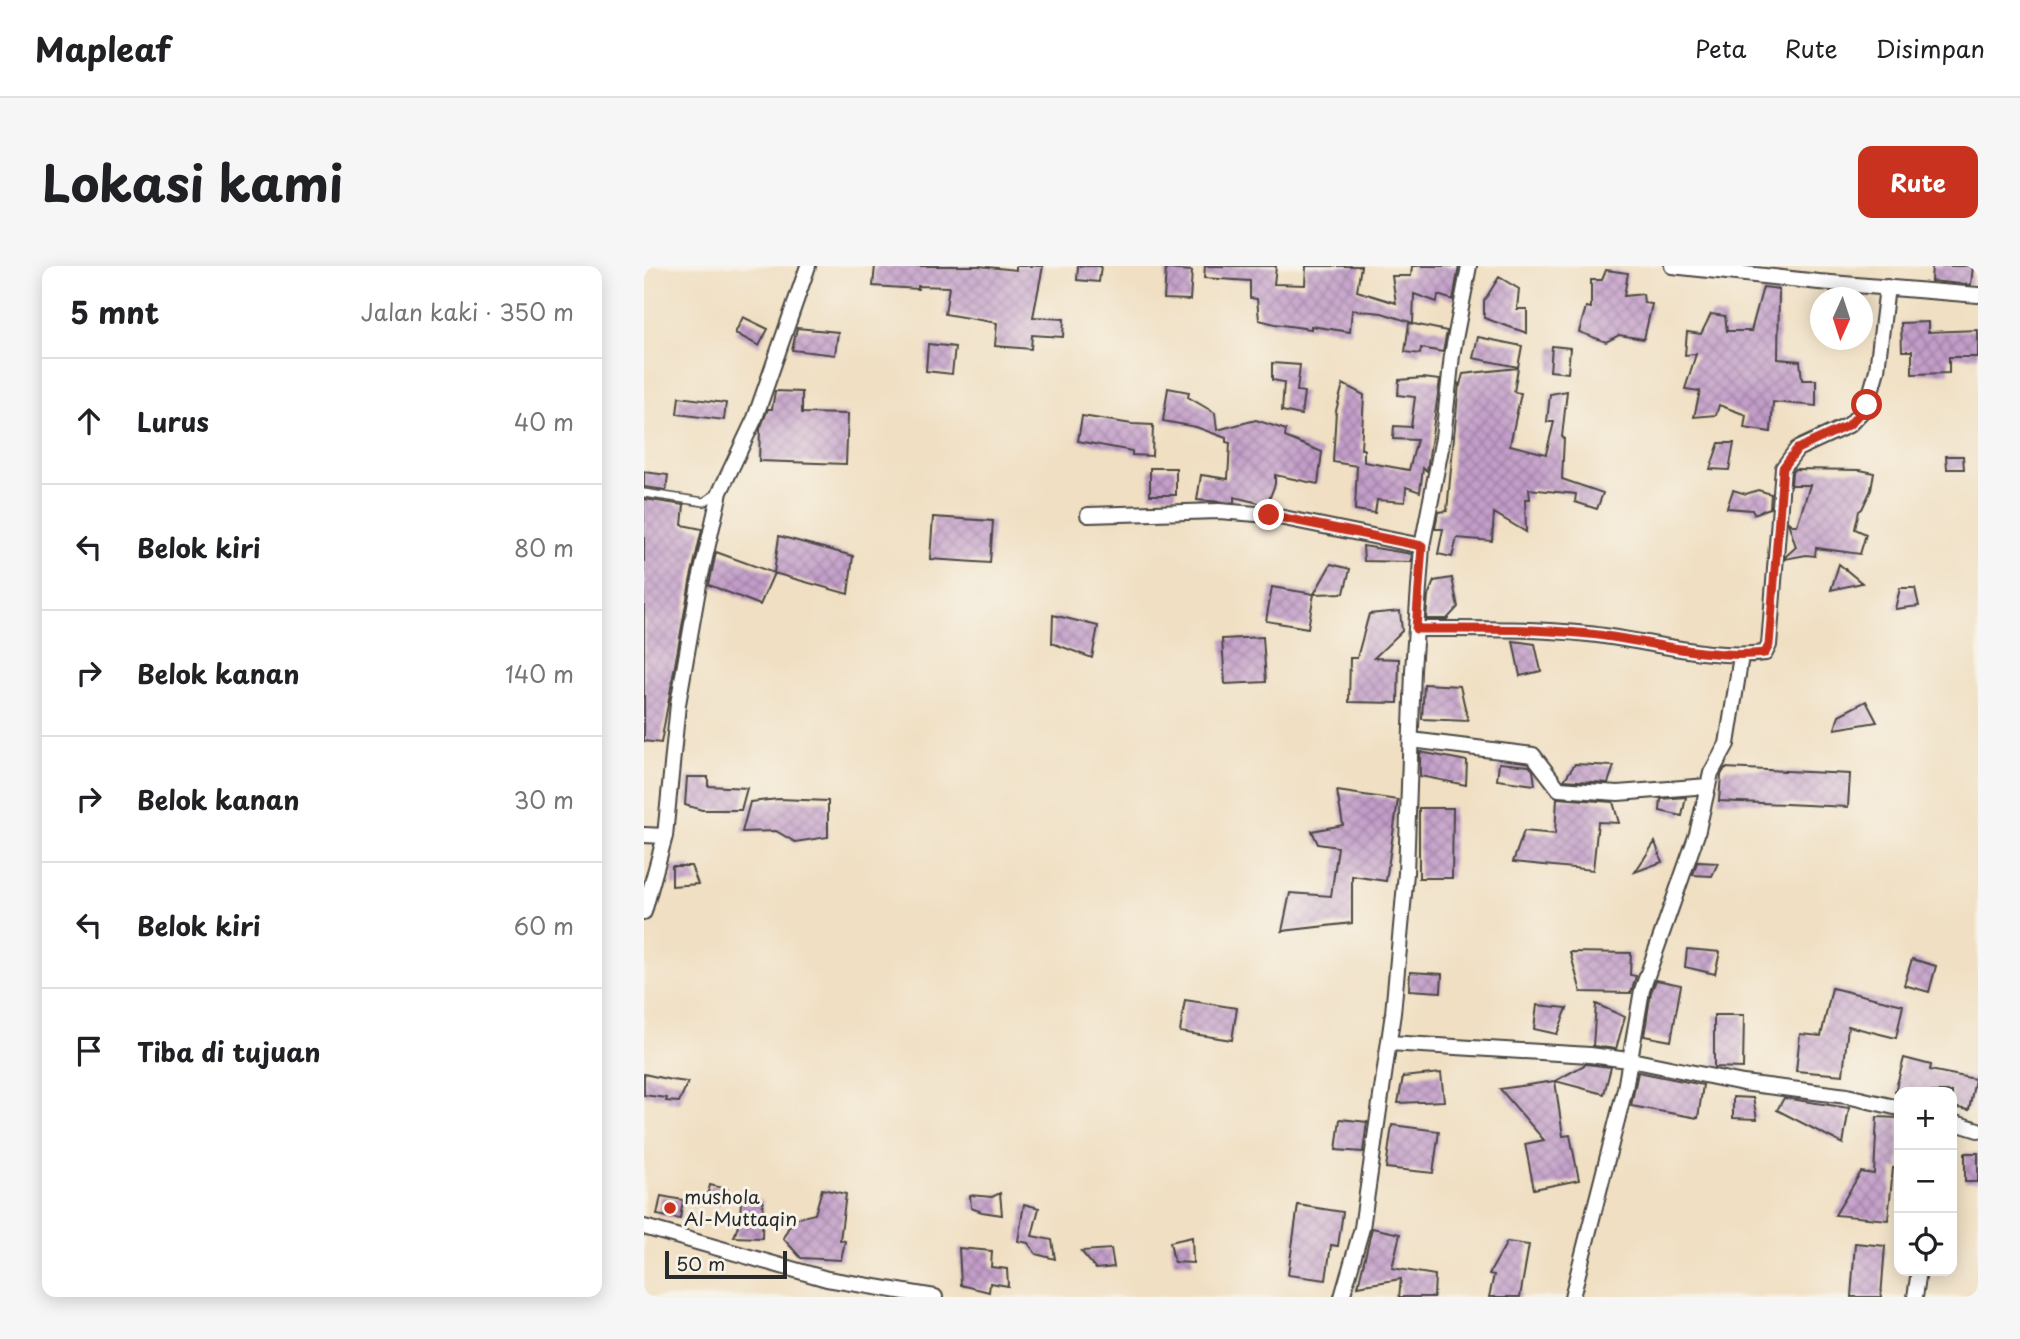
<!DOCTYPE html>
<html lang="id">
<head>
<meta charset="utf-8">
<style>
  body { margin:0; font-family:"Playpen Sans",sans-serif; background:#f6f6f6; color:#202124 }
  .controls { position:absolute; right:21px; bottom:21px; display:grid; overflow:hidden; border-radius:14px; box-shadow:0 4px 18px #0003 }
  .controls button { width:63px; height:63px; display:grid; place-items:center; padding:0; border:0; border-bottom:2px solid #e0e0e0; background:#fff; color:#202124; font:35px sans-serif }
  .compass { position:absolute; left:1166px; top:21px; width:63px; height:63px; border-radius:50%; background:#fff; box-shadow:0 4px 18px #0003; rotate:183deg }
  .scale { position:absolute; left:21px; bottom:18px; width:122px; box-sizing:border-box; padding-left:7px; border:4px solid #2b2b2b; border-top:0; font-size:19px; line-height:24px; white-space:nowrap; color:#2b2b2b; -webkit-text-stroke:5px #f7f3e8; paint-order:stroke }
  .stop { position:absolute; width:21px; height:21px; margin:-16px; border:5px solid #c8321e; border-radius:50%; background:#fff }
  .stop.end { background:#c8321e; border-color:#fff; box-shadow:0 2px 7px #0008 }
  .list { margin:0; padding:0; list-style:none }
  h2 { display:flex; justify-content:space-between; align-items:center; height:91px; margin:0; padding:0 28px; font-size:30px }
  h2 small { font-size:23px; font-weight:400; color:#757577 }
  .list li { display:grid; grid-template-columns:46px 1fr auto; gap:21px; align-items:center; box-sizing:border-box; height:126px; padding:0 28px; border-top:2px solid #e0e0e0 }
  .list b { display:block; font-size:26px; white-space:nowrap }
  .list em { font-size:23px; font-style:normal; color:#757577 }
  .icon { flex:none; width:38px; height:38px; fill:none; stroke:currentColor; stroke-width:2; stroke-linecap:round; stroke-linejoin:round }
  .map { position:relative; flex:none; width:1334px; height:1031px; overflow:hidden; border-radius:14px }
  header { display:flex; align-items:center; gap:42px; box-sizing:border-box; height:98px; padding:0 35px; background:#fff; border-bottom:2px solid #e0e0e0 }
  header strong { font-size:33px }
  nav { display:flex; gap:38px; margin-inline-start:auto; font-size:24px }
  .intro { display:flex; align-items:center; justify-content:space-between; box-sizing:border-box; height:168px; padding:0 42px }
  h1 { margin:0; font-size:49px }
  .button { padding:18px 32px; border-radius:14px; background:#c8321e; color:#fff; font-size:24px; font-weight:700 }
  main { display:flex; gap:42px; padding:0 42px }
  aside { flex:1; background:#fff; border-radius:14px; box-shadow:0 4px 18px #0003 }
  .map>svg:first-child { display:block }
  .building { fill:url(#building-cross-hatch) }
  .lines { fill:none; stroke-linecap:round; stroke-linejoin:round }
  .lane-casing { stroke:#494642; stroke-width:10 }
  .street-casing { stroke:#494642; stroke-width:18 }
  .lane { stroke:#fff; stroke-width:7 }
  .street { stroke:#fff; stroke-width:14 }
  .route { stroke:#c8321e; stroke-width:9 }
  .poi-dot { fill:#c8321e; stroke:#f7f3e8; stroke-width:2.5 }
  .labels { text-anchor:middle; stroke-width:6; stroke-linejoin:round; paint-order:stroke }
  .poi-label { font-size:19px; fill:#2b2b2b; stroke:#f7f3e8; text-anchor:start }
</style>
</head>
<body>
<header>
<strong>Mapleaf</strong>
<nav><a>Peta</a><a>Rute</a><a>Disimpan</a></nav>
</header>
<div class="intro"><h1>Lokasi kami</h1><a class="button">Rute</a></div>
<main>
<aside>
<h2>5 mnt<small>Jalan kaki · 350 m</small></h2>
<ul class="list">
<li><svg class="icon" aria-label="ahead" viewBox="0 0 24 24"><path d="M12 20V5M6 11l6-6 6 6"/></svg><div><b>Lurus</b></div><em>40 m</em></li>
<li><svg class="icon" aria-label="left" viewBox="0 0 24 24"><path d="M17 20v-9H6M10 6l-5 5 5 5"/></svg><div><b>Belok kiri</b></div><em>80 m</em></li>
<li><svg class="icon" aria-label="right" viewBox="0 0 24 24"><path d="M7 20v-9h11M14 6l5 5-5 5"/></svg><div><b>Belok kanan</b></div><em>140 m</em></li>
<li><svg class="icon" aria-label="right" viewBox="0 0 24 24"><path d="M7 20v-9h11M14 6l5 5-5 5"/></svg><div><b>Belok kanan</b></div><em>30 m</em></li>
<li><svg class="icon" aria-label="left" viewBox="0 0 24 24"><path d="M17 20v-9H6M10 6l-5 5 5 5"/></svg><div><b>Belok kiri</b></div><em>60 m</em></li>
<li><svg class="icon" aria-label="arrive" viewBox="0 0 24 24"><path d="M6 21V4h12l-3 4 3 4H6"/></svg><div><b>Tiba di tujuan</b></div></li>
</ul>
</aside>
<div class="map">
<svg width="1334" height="1031" viewBox="0 0 1334 1031">
  <defs>
    <pattern id="building-cross-hatch" width="8" height="8" patternUnits="userSpaceOnUse" patternTransform="scale(1.75)"><rect width="8" height="8" fill="#c29dc9"/><path d="M0 0l8 8M0 8l8-8" fill="none" stroke="#9e80a3"/></pattern>
  </defs>
  <rect width="100%" height="100%" fill="#f7f3e8"/>
  <filter id="ink" filterUnits="userSpaceOnUse"><feTurbulence type="fractalNoise" baseFrequency=".0143" numOctaves="2"/><feDisplacementMap in="SourceGraphic" scale="14" xChannelSelector="R" yChannelSelector="G"/><feConvolveMatrix kernelMatrix="1 2 1 2 8 2 1 2 1" color-interpolation-filters="sRGB"/></filter>
  <filter id="wash" filterUnits="userSpaceOnUse"><feTurbulence type="fractalNoise" baseFrequency=".00686" numOctaves="4" result="noise"/><feDisplacementMap in="SourceGraphic" scale="28" xChannelSelector="R" yChannelSelector="G"/><feGaussianBlur stdDeviation="1.57" result="paint"/><feColorMatrix in="noise" values="0 0 0 0 0 0 0 0 0 0 0 0 0 0 0 0 0 1.4 0 .05"/><feComposite in="paint" operator="in"/></filter>
  <g filter="url(#wash)">
    <rect width="100%" height="100%" fill="#f0dfc2"/>
    <g id="blocks">
      <!-- building -->
      <path class="building" d="M 231,0 L 335,0 L 372,4 L 372,0 L 399,0 L 389,51 L 420,53 L 419,71 L 388,69 L 387,83 L 351,80 L 353,57 L 301,48 L 305,21 L 274,20 L 274,23 L 229,20 Z
        M 434,0 L 457,0 L 455,16 L 433,14 Z
        M 561,0 L 632,0 L 630,18 L 661,19 L 662,0 L 717,0 L 713,25 L 752,37 L 748,10 L 767,10 L 768,0 L 815,0 L 809,34 L 794,29 L 793,36 L 770,28 L 769,57 L 738,47 L 708,44 L 706,66 L 667,60 L 667,63 L 631,58 L 615,54 L 613,33 L 606,32 L 606,15 L 560,12 Z
        M 1288,0 L 1329,0 L 1327,19 L 1287,15 Z
        M 522,3 L 548,5 L 546,34 L 520,33 Z
        M 962,4 L 984,7 L 980,30 L 999,28 L 1000,37 L 1008,38 L 1000,73 L 975,69 L 962,76 L 935,66 L 942,41 L 947,42 L 947,14 L 958,14 Z
        M 855,11 L 875,23 L 873,43 L 883,43 L 883,67 L 840,52 L 840,35 Z
        M 1119,21 L 1135,23 L 1134,93 L 1156,95 L 1158,114 L 1172,114 L 1172,140 L 1129,136 L 1127,166 L 1100,162 L 1102,149 L 1075,139 L 1072,149 L 1050,151 L 1056,125 L 1041,123 L 1052,88 L 1041,89 L 1043,66 L 1057,68 L 1067,48 L 1081,50 L 1083,65 L 1107,65 Z
        M 99,51 L 124,63 L 115,80 L 91,67 Z
        M 1284,56 L 1284,66 L 1334,64 L 1334,91 L 1305,91 L 1305,107 L 1268,108 L 1268,85 L 1258,85 L 1257,57 Z
        M 765,57 L 803,65 L 799,86 L 777,82 L 776,88 L 761,86 Z
        M 153,62 L 194,66 L 191,89 L 148,84 Z
        M 834,71 L 878,80 L 874,101 L 829,92 Z
        M 284,78 L 311,81 L 308,108 L 282,105 Z
        M 908,80 L 926,82 L 924,107 L 906,105 Z
        M 628,97 L 656,99 L 653,125 L 660,126 L 657,149 L 638,145 L 640,116 L 628,114 Z
        M 874,102 L 870,126 L 877,127 L 866,179 L 902,188 L 910,156 L 903,156 L 906,128 L 923,125 L 918,171 L 920,172 L 918,213 L 959,227 L 953,243 L 931,236 L 932,228 L 885,223 L 886,233 L 881,233 L 882,266 L 850,247 L 848,275 L 813,272 L 808,291 L 794,288 L 799,263 L 791,263 L 794,246 L 803,245 L 815,118 L 816,119 L 819,108 Z
        M 779,112 L 796,114 L 784,197 L 783,205 L 779,202 L 776,226 L 762,221 L 761,236 L 733,234 L 731,247 L 711,244 L 713,200 L 689,196 L 692,145 L 699,118 L 720,129 L 717,183 L 720,183 L 720,196 L 765,204 L 773,174 L 749,173 L 750,160 L 767,161 L 771,131 L 754,129 L 755,114 Z
        M 524,122 L 545,126 L 544,131 L 571,147 L 573,164 L 612,154 L 642,164 L 641,171 L 678,186 L 674,218 L 631,209 L 631,218 L 623,239 L 590,231 L 590,237 L 553,234 L 557,209 L 584,213 L 586,177 L 582,176 L 582,172 L 552,161 L 519,155 Z
        M 131,125 L 158,126 L 158,147 L 204,148 L 202,198 L 115,195 L 116,163 L 124,143 L 128,143 Z
        M 35,131 L 82,137 L 80,154 L 33,148 Z
        M 438,150 L 488,158 L 509,159 L 508,190 L 488,189 L 488,185 L 434,175 Z
        M 1075,177 L 1090,177 L 1085,204 L 1066,203 Z
        M 1302,190 L 1319,190 L 1320,203 L 1303,203 Z
        M 506,202 L 532,202 L 532,229 L 506,229 Z
        M 1151,203 L 1216,204 L 1230,207 L 1227,224 L 1218,243 L 1215,245 L 1211,263 L 1222,268 L 1216,288 L 1172,282 L 1171,290 L 1162,289 L 1141,293 L 1142,290 L 1152,281 L 1144,256 L 1148,259 L 1153,259 L 1166,219 L 1147,219 L 1148,206 Z
        M 0,206 L 24,209 L 22,224 L 0,221 Z
        M 1089,224 L 1102,228 L 1114,224 L 1127,228 L 1126,242 L 1110,248 L 1108,244 L 1083,242 Z
        M 0,233 L 40,239 L 38,259 L 58,263 L 46,316 L 17,477 L 0,475 Z
        M 289,251 L 349,255 L 346,297 L 286,293 Z
        M 135,270 L 209,290 L 204,328 L 130,307 Z
        M 719,280 L 768,288 L 767,296 L 720,295 Z
        M 72,286 L 130,307 L 116,339 L 65,319 Z
        M 687,298 L 706,303 L 700,327 L 670,328 Z
        M 1195,298 L 1218,317 L 1187,324 Z
        M 808,312 L 814,341 L 803,353 L 782,353 L 784,330 L 790,315 Z
        M 628,321 L 670,328 L 664,362 L 622,355 Z
        M 1256,322 L 1271,322 L 1275,340 L 1251,343 Z
        M 756,345 L 758,365 L 730,392 L 755,393 L 754,437 L 705,436 L 706,392 L 713,392 L 725,348 Z
        M 409,349 L 454,360 L 448,392 L 408,377 Z
        M 619,371 L 622,416 L 581,418 L 578,373 Z
        M 869,375 L 891,378 L 897,405 L 876,410 Z
        M 780,418 L 816,420 L 824,455 L 778,453 Z
        M 1222,435 L 1233,456 L 1191,463 L 1195,449 Z
        M 776,486 L 823,495 L 822,519 L 776,510 Z
        M 855,497 L 885,500 L 889,504 L 891,519 L 853,514 Z
        M 931,498 L 970,500 L 964,517 L 920,514 Z
        M 1081,502 L 1206,508 L 1204,541 L 1075,535 L 1077,509 Z
        M 43,511 L 64,511 L 64,520 L 103,522 L 97,544 L 58,544 L 41,539 Z
        M 693,525 L 754,534 L 742,615 L 708,610 L 708,657 L 638,665 L 646,627 L 687,630 L 694,581 L 674,578 L 668,565 L 699,559 Z
        M 1042,531 L 1038,550 L 1016,545 L 1017,533 Z
        M 913,532 L 969,536 L 975,557 L 954,556 L 949,604 L 869,596 L 880,565 L 911,568 Z
        M 135,533 L 184,535 L 184,571 L 151,576 L 132,565 L 98,566 L 106,536 Z
        M 775,542 L 809,542 L 808,612 L 775,612 Z
        M 1011,576 L 1018,596 L 991,606 Z
        M 1053,596 L 1074,597 L 1068,610 L 1049,609 Z
        M 28,600 L 47,600 L 54,618 L 28,620 Z
        M 1043,683 L 1076,686 L 1071,708 L 1041,701 Z
        M 926,686 L 987,687 L 986,709 L 992,710 L 987,727 L 937,726 Z
        M 1268,693 L 1292,700 L 1285,726 L 1260,719 Z
        M 766,706 L 798,708 L 797,726 L 765,724 Z
        M 1012,714 L 1037,719 L 1027,775 L 1000,770 L 1007,726 Z
        M 1188,722 L 1259,739 L 1252,772 L 1204,760 L 1199,809 L 1152,805 L 1156,768 L 1177,770 Z
        M 541,734 L 593,742 L 588,774 L 536,766 Z
        M 952,738 L 981,751 L 972,783 L 949,780 Z
        M 893,739 L 923,742 L 913,768 L 890,763 Z
        M 1070,749 L 1100,749 L 1099,802 L 1070,801 Z
        M 1260,792 L 1287,799 L 1286,804 L 1331,813 L 1325,844 L 1308,841 L 1308,826 L 1251,826 Z
        M 942,798 L 967,801 L 960,828 L 911,815 Z
        M 994,806 L 1059,819 L 1054,852 L 987,840 Z
        M 797,807 L 800,835 L 754,837 L 759,811 Z
        M 0,808 L 27,814 L 44,816 L 35,836 L 22,835 L 23,832 L 0,829 Z
        M 911,815 L 919,870 L 926,869 L 935,914 L 890,923 L 881,878 L 900,874 L 856,823 Z
        M 1089,831 L 1109,832 L 1113,853 L 1089,852 Z
        M 1140,832 L 1205,842 L 1199,878 L 1133,844 Z
        M 1233,851 L 1255,852 L 1255,903 L 1249,902 L 1244,954 L 1191,949 L 1217,906 L 1230,908 Z
        M 696,853 L 723,856 L 719,886 L 692,884 Z
        M 748,859 L 795,865 L 789,907 L 742,902 Z
        M 1321,887 L 1334,887 L 1334,916 L 1321,916 Z
        M 66,919 L 83,923 L 77,938 L 62,936 Z
        M 178,923 L 202,928 L 196,974 L 201,975 L 197,994 L 157,992 L 139,972 L 149,953 L 171,948 Z
        M 356,927 L 358,949 L 338,946 L 327,942 L 326,929 L 348,931 Z
        M 17,930 L 39,934 L 36,953 L 13,949 Z
        M 97,933 L 119,934 L 118,972 L 90,971 L 96,954 Z
        M 380,938 L 395,942 L 388,970 L 408,974 L 411,993 L 392,988 L 384,977 L 374,975 Z
        M 654,939 L 699,946 L 694,980 L 687,979 L 682,1014 L 644,1009 Z
        M 728,962 L 756,968 L 748,1002 L 791,1009 L 790,1031 L 755,1031 L 757,1013 L 714,1020 Z
        M 548,971 L 549,997 L 530,996 L 526,976 Z
        M 863,976 L 885,979 L 876,1031 L 845,1031 L 850,1009 L 845,1008 Z
        M 1211,977 L 1241,980 L 1237,1031 L 1207,1031 Z
        M 315,982 L 348,985 L 347,1001 L 363,1003 L 364,1020 L 346,1017 L 345,1026 L 317,1019 Z
        M 467,983 L 470,1001 L 452,1003 L 437,985 Z"/>
    </g>
  </g>
  <g filter="url(#ink)">
    <use href="#blocks" fill-opacity="0" stroke="#494642" stroke-width="2"/>
    <g class="lines">
      <defs>
        <path id="lane" d="M 0,227 L 60,236 L 75,226"/>
        <path id="street" d="M 1028,0 L 1175,16 L 1334,29
          M 444,249 L 575,245 L 625,249 L 778,280
          M 772,363 C 829,363 887,362 944,368 C 1003,374 1062,394 1121,387 L 1125,379 L 1139,202 L 1153,183 L 1205,159 L 1223,140 L 1233,104 L 1243,21
          M 767,474 L 889,489 L 915,523 L 974,527 L 1064,520
          M 0,569 L 21,570
          M 0,646 L 21,570 L 34,438 L 55,318 L 76,226 L 111,152 L 164,0
          M 745,777 L 946,789 L 992,795 L 1099,817 L 1203,830 L 1255,842
          M 1308,856 L 1334,864
          M 0,961 L 183,1013 L 291,1031
          M 698,1031 L 718,962 L 749,747 L 762,607 L 769,404 L 778,280 L 799,172 L 808,89 L 825,0
          M 928,1031 L 981,823 L 998,724 L 1053,568 L 1067,507 L 1083,478 L 1097,390
          M 1271,1031 L 1275,1005"/>
      </defs>
      <!-- lane casing -->
      <use href="#lane" class="lane-casing"/>
      <!-- street casing -->
      <use href="#street" class="street-casing"/>
      <!-- lane -->
      <use href="#lane" class="lane"/>
      <!-- street -->
      <use href="#street" class="street"/>
    </g>
  </g>
  <g class="lines" filter="url(#ink)">
    <!-- route -->
    <path class="route" d="M 625,249 L 778,280 L 772,363 C 829,363 888,362 945,368 C 1003,374 1062,394 1121,387 L 1125,379 L 1139,202 L 1153,183 L 1205,159 L 1223,139"/>
  </g>
  <!-- markers -->
  <circle class="poi-dot" cx="26" cy="942" r="7"/>
  <g class="labels">
    <!-- poi labels -->
    <g class="poi-label">
      <text x="40" y="938">mushola<tspan x="40" dy="22">Al-Muttaqin</tspan></text>
    </g>
  </g>
</svg>
<div class="controls">
<button>+</button>
<button>−</button>
<button><svg class="icon" aria-label="locate" viewBox="0 0 24 24"><circle cx="12" cy="12" r="6"/><path d="M12 2v4M12 18v4M2 12h4M18 12h4"/></svg></button>
</div>
<svg class="compass" viewBox="-18 -18 36 36"><path d="M0-13l5 13h-10z" fill="#e53935"/><path d="M0 13l5-13h-10z" fill="#757577"/></svg>
<div class="scale">50 m</div>
<div class="stop" style="left:1223px;top:139px"></div>
<div class="stop end" style="left:625px;top:249px"></div>
</div>
</main>
</body>
</html>
